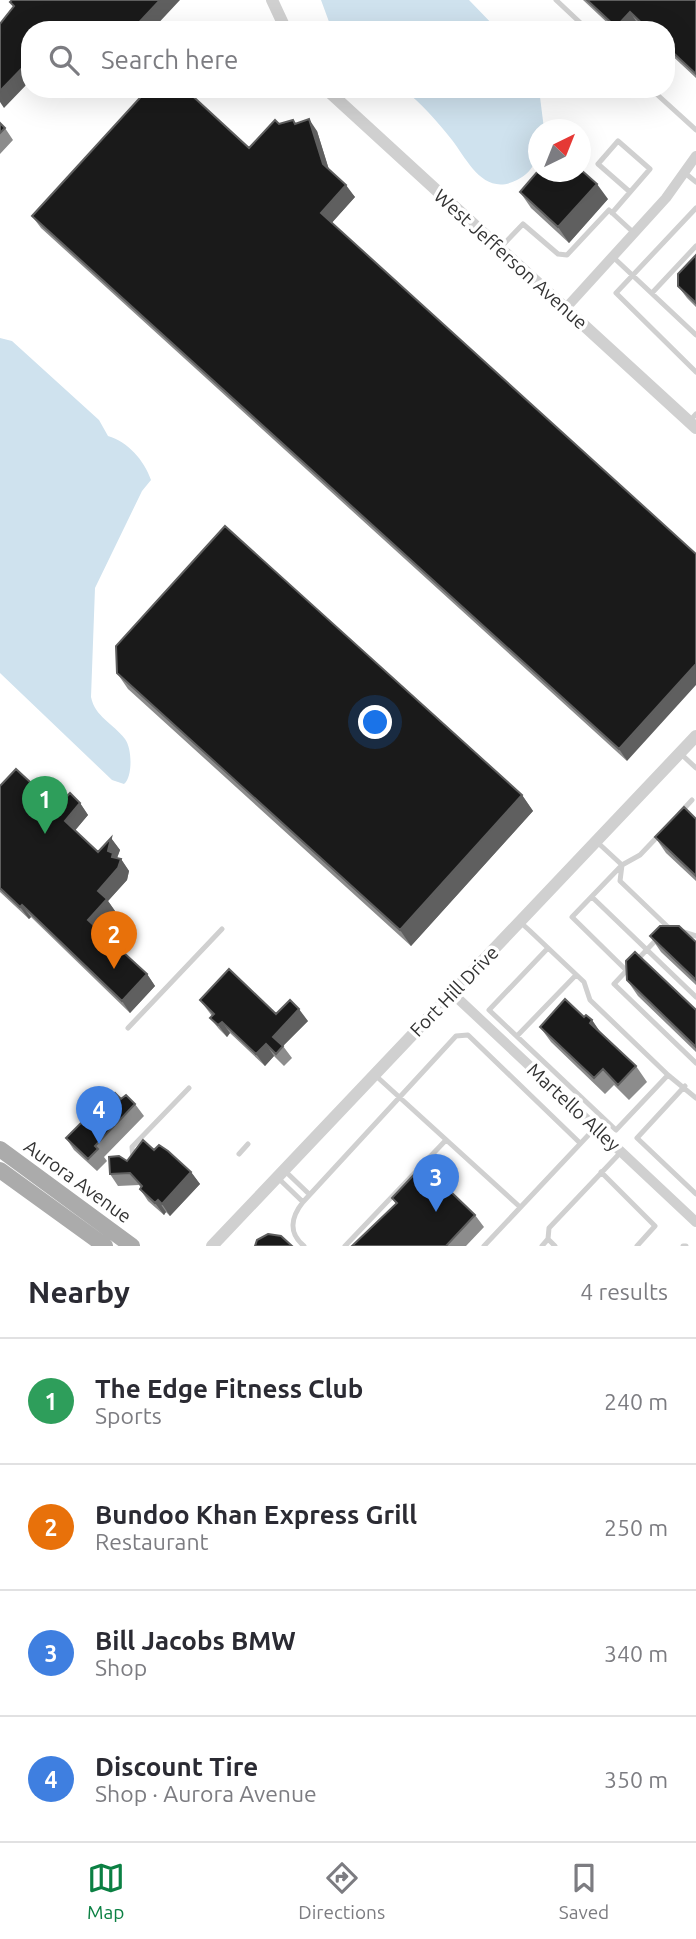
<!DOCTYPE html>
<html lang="en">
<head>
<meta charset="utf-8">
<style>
  body { margin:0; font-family:Ubuntu,sans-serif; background:#f2f2f3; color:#2b2b33 }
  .compass { position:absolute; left:528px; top:119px; width:63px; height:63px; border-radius:50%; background:#fff; box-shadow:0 7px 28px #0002; rotate:43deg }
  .you { position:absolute; left:376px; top:723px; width:24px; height:24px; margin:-18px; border:5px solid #fff; border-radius:50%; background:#1a73e8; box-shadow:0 0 0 10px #1a73e833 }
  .badge { display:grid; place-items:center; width:46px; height:46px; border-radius:50%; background:#0b8043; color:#fff; font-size:23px; font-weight:700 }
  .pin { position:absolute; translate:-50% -58px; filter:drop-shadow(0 2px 4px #0008) }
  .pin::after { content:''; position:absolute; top:37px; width:24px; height:21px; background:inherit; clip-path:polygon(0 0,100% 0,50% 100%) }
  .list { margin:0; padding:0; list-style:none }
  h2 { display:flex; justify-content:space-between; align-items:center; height:91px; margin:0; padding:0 28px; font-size:30px }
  h2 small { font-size:23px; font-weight:400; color:#7c7c81 }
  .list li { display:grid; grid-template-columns:46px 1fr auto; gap:21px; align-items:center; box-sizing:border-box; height:126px; padding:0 28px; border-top:2px solid #e1e1e2 }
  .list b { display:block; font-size:26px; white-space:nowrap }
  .list p { margin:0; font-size:23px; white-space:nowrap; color:#7c7c81 }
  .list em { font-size:23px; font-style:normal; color:#7c7c81 }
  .icon { flex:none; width:38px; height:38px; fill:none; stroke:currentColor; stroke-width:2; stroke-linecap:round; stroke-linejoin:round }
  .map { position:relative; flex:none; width:696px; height:1246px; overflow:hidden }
  .search { position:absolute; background:#fff; box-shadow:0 7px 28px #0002; left:21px; right:21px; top:21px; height:77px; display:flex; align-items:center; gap:18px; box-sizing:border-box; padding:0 24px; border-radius:28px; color:#7c7c81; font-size:26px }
  .sheet { height:595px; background:#fff }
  nav { display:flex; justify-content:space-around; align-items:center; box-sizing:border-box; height:98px; border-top:2px solid #e1e1e2; background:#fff; font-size:19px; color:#7c7c81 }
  nav a { display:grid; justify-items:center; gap:4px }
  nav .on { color:#0b8043 }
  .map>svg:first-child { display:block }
  .water { fill:#cfe2ee }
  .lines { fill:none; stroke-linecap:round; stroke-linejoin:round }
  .service { stroke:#d0d0d0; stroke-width:5 }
  .minor { stroke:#d0d0d0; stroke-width:10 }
  .tertiary { stroke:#d0d0d0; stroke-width:12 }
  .primary { stroke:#ababab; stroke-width:16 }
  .wall { fill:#8c8c8c }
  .shaded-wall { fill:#5f5f5f }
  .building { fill:#1a1a1a; stroke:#5f5f5f; stroke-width:2 }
  .labels { text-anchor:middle; stroke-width:7; stroke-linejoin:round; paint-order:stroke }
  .street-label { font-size:19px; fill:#333; stroke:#fff }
</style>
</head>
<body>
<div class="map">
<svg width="696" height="1246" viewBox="0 0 696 1246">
  <rect width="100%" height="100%" fill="#fff"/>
  <!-- water -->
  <path class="water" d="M 321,0 L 469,0 L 498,30 L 332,30 Z
    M 403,89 L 539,89 L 544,129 L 538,130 C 538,151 539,169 517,180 C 484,197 468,161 452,140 C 438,122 421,103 403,89 Z
    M 0,338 L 12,341 L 99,420 L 108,436 C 128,442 144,460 151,480 L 142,491 L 95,588 L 91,697 C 95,717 113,723 125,739 C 132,748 133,777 124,784 L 112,780 L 0,673 Z"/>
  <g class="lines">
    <!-- service -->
    <path class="service" d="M 556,0 L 588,30
      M 651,89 L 696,130
      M 685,173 L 696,182
      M 696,208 L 616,293 L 696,372
      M 612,213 L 650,169 L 618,141 L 598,164 L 630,192
      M 501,247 L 523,224 L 558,254 L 567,255 L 609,210 L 634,233
      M 613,257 L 696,335
      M 652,293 L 696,246
      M 689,422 L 696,414
      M 680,753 L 696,768
      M 680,813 L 692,800
      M 596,841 L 622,865 L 620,881 L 668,927 L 696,936
      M 592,897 L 696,997
      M 520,922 L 529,930 L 584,982 L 590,1000 L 668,1075 L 616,1130 L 489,1010 L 548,948
      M 637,960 L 657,939
      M 628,969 L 614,984 L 696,1063
      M 627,971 L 572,917 L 622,865 L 640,855 L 659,835
      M 128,1028 L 222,929
      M 517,1036 L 576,975
      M 375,1075 L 520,1207
      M 668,1075 L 696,1098
      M 685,1086 L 637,1138 L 696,1194
      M 239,1154 L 248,1144
      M 133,1158 L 132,1147 L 189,1088
      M 284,1170 L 309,1194
      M 601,1172 L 655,1226 L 637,1246
      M 277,1177 L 303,1202
      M 548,1239 L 549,1228 L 621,1152
      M 304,1246 C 288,1233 291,1217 303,1202 L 456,1036 L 468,1035 L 580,1143
      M 345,1246 L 446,1140
      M 484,1246 L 596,1127
      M 542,1246 L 548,1239 L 555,1246
      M 683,1246 L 686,1246"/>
    <!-- minor -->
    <path class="minor" d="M 565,309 L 666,198 L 696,156
      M 452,993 L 696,1222"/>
    <!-- tertiary -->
    <path class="tertiary" d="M 272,0 L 286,30
      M 326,89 L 696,428
      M 212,1246 L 696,736"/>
    <!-- primary -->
    <path class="primary" d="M 0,1149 L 132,1246
      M 0,1170 L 105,1246"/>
  </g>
  <!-- wall -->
  <path class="wall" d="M 583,0 L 696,0 L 696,78 L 666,50 L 666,30 L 644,30 L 638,24 L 633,30 L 615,30 Z
    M 0,123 L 5,128 L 13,140 L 0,154 Z
    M 296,123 L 317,131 L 329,170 L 355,197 L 332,222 L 627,761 L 41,228 L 32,216 L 249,148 L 279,124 Z
    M 520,192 L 608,199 L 569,243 L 531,208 Z
    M 696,255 L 696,307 L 687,298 L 678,286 Z
    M 117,673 L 522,795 L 533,811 L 411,946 L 128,689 Z
    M 0,786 L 57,807 L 80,803 L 88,815 L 75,830 L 98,852 L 111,838 L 120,850 L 117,858 L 121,859 L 129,871 L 127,880 L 108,901 L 115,911 L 99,929 L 147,974 L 155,986 L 130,1013 L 31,917 L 29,919 L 0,892 Z
    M 696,819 L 696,881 L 666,853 L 655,837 Z
    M 650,936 L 696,942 L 696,985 L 661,952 Z
    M 627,980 L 696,1010 L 696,1052 L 638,996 Z
    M 200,1000 L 276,1014 L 308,1021 L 283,1046 L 292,1058 L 284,1066 L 274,1056 L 265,1066 L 230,1033 L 227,1037 L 219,1029 L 210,1018 L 212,1016 Z
    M 584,1017 L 592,1020 L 601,1034 L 636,1066 L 647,1082 L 629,1100 L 614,1085 L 605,1094 L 551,1042 L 540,1027 Z
    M 121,1099 L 135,1104 L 144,1116 L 104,1157 L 107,1161 L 97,1171 L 74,1150 L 66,1138 Z
    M 154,1150 L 191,1172 L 200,1184 L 170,1216 L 166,1212 L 164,1215 L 148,1201 L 140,1189 L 141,1188 L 139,1185 L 118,1186 L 110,1174 L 127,1161 Z
    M 392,1198 L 475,1215 L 484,1227 L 466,1246 L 352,1246 L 396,1204 Z"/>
  <!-- shaded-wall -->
  <path class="shaded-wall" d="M 160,0 L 180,0 L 152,30 L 132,30 Z
    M 630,12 L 638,24 L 633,30 L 618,30 L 616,27 Z
    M 30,60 L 30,81 L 4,108 L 0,102 L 0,91 Z
    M 309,119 L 317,131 L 331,176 L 323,164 Z
    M 597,184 L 608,199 L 569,243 L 558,227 Z
    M 346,185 L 355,197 L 330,225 L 321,213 Z
    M 696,664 L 696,685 L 627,761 L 619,749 Z
    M 522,795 L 533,811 L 411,946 L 400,930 Z
    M 80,803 L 88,815 L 73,833 L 65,821 Z
    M 111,838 L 120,850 L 117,858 L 121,859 L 129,871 L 127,880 L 108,901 L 115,911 L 97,932 L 88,920 L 98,891 Z
    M 22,905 L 31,917 L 29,919 L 20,907 Z
    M 147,974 L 155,986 L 130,1013 L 122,1001 Z
    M 299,1009 L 308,1021 L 281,1048 L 273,1037 Z
    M 592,1020 L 603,1036 L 590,1023 Z
    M 222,1022 L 230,1033 L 227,1037 L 218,1025 Z
    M 266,1044 L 274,1056 L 265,1066 L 256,1054 Z
    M 191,1172 L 200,1184 L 170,1216 L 162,1204 Z
    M 158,1200 L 166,1212 L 164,1215 L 155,1203 Z"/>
  <!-- building -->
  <path class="building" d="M 12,0 L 160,0 L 132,30 L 30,30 L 30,60 L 0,91 L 0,24 L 14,6 L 10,2 Z
    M 587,0 L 696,0 L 696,74 L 666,46 L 666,30 L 649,30 L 630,12 L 616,27 Z
    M 148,89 L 185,89 L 249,148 L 275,120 L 279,124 L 293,120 L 295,124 L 309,119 L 323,164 L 346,185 L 321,213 L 696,554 L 696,664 L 619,749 L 32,216 Z
    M 0,123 L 5,128 L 0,133 Z
    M 580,169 L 597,184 L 558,227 L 520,192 L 538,171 L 580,172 Z
    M 696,255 L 696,303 L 678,286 L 678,274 Z
    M 225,526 L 522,795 L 400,930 L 117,673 L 116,646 Z
    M 16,769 L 57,807 L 70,793 L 80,803 L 65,821 L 98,852 L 111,838 L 108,851 L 113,853 L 112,857 L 121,859 L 118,868 L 98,891 L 107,899 L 88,920 L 147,974 L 122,1001 L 22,905 L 20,907 L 0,888 L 0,786 Z
    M 684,807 L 696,819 L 696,876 L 655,837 Z
    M 660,926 L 679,926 L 696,942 L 696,980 L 650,936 Z
    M 635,952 L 696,1010 L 696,1047 L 627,980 L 626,961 Z
    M 229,969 L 276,1014 L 290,1000 L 299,1009 L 273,1037 L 283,1046 L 276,1054 L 266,1044 L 256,1054 L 222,1022 L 218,1025 L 210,1018 L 214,1014 L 200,1000 Z
    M 565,999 L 584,1017 L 586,1015 L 592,1020 L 590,1023 L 636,1066 L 618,1085 L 603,1069 L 594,1078 L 540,1027 Z
    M 115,1093 L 121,1099 L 126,1095 L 135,1104 L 95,1146 L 98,1149 L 88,1159 L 66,1138 L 81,1123 L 84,1125 Z
    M 143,1140 L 154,1150 L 159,1145 L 168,1151 L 191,1172 L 162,1204 L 158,1200 L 155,1203 L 140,1189 L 142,1186 L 130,1173 L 110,1174 L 109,1157 L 119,1156 L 127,1161 Z
    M 423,1165 L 475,1215 L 446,1246 L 352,1246 L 397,1203 L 392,1198 Z
    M 268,1234 L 281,1236 L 292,1246 L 255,1246 L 257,1240 Z"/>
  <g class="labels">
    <!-- street labels -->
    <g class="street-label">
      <text transform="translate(511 259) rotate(42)" y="7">West Jefferson Avenue</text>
      <text transform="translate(454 991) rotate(-46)" y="7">Fort Hill Drive</text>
      <text transform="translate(574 1107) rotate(43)" y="7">Martello Alley</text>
      <text transform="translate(78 1181) rotate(36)" y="7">Aurora Avenue</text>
    </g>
  </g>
</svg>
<svg class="compass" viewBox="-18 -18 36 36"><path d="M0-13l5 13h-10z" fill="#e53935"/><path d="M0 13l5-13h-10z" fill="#7c7c81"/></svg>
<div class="you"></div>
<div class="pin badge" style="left:45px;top:834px;background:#2e9e5b">1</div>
<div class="pin badge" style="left:114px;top:969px;background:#e8710a">2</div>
<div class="pin badge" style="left:436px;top:1212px;background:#3f7fe0">3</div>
<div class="pin badge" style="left:99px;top:1144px;background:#3f7fe0">4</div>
<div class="search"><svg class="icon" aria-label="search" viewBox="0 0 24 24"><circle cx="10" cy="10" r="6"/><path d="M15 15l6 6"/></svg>Search here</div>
</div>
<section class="sheet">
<h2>Nearby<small>4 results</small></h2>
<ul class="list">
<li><span class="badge" style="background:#2e9e5b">1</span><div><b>The Edge Fitness Club</b><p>Sports</p></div><em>240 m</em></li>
<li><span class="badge" style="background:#e8710a">2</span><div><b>Bundoo Khan Express Grill</b><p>Restaurant</p></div><em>250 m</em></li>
<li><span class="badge" style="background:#3f7fe0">3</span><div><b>Bill Jacobs BMW</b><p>Shop</p></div><em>340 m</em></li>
<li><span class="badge" style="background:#3f7fe0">4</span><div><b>Discount Tire</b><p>Shop · Aurora Avenue</p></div><em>350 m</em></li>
</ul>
</section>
<nav>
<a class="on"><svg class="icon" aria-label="map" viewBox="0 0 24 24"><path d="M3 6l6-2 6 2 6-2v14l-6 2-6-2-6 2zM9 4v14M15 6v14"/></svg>Map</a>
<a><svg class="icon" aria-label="directions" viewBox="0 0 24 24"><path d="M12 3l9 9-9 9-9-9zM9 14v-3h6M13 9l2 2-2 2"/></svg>Directions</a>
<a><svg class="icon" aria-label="saved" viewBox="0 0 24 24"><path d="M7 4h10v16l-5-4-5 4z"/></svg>Saved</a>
</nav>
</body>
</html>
